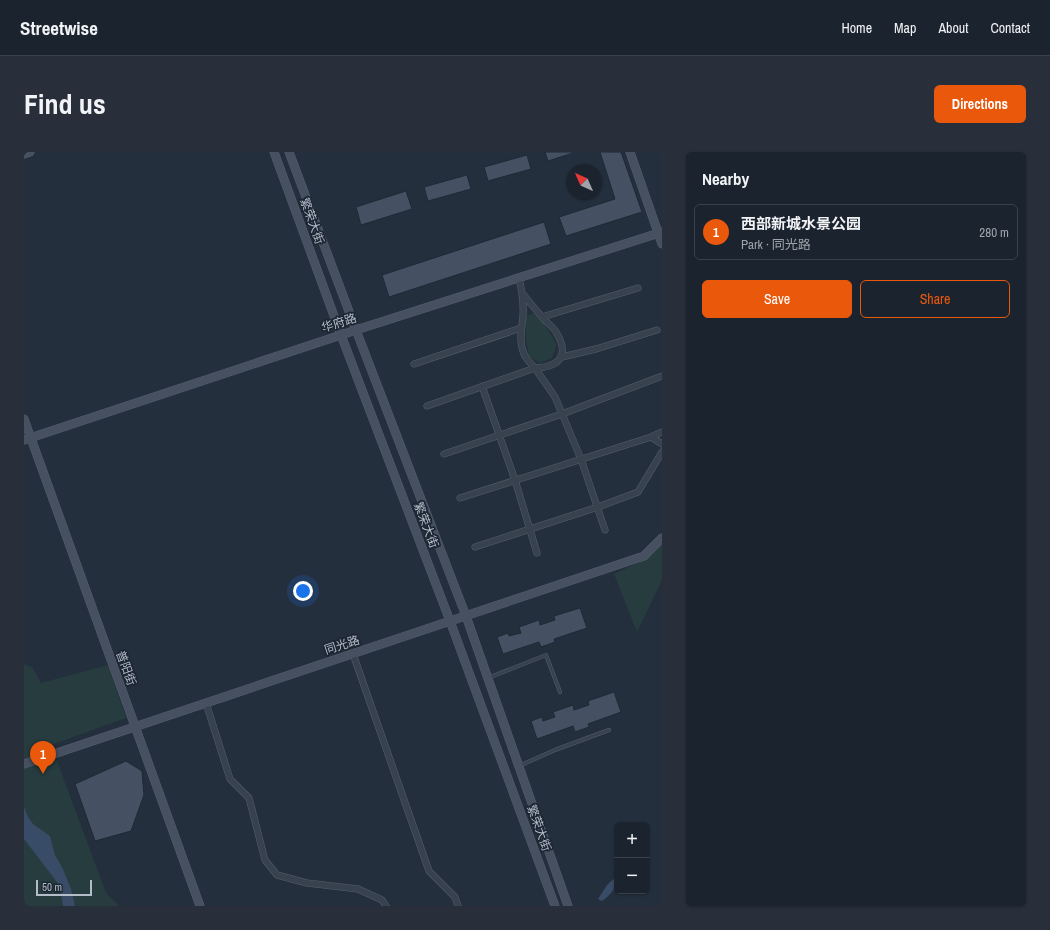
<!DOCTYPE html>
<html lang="en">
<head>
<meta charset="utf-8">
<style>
  body { margin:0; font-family:"Archivo Narrow","Noto Sans SC",sans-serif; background:#282f3a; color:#f1f3f6 }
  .controls { position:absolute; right:12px; bottom:12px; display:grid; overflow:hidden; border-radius:6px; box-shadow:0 1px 3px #0004 }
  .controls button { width:36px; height:36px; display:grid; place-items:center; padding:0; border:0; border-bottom:1px solid #39404a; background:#1b232e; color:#f1f3f6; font:20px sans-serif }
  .compass { position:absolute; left:542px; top:12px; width:36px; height:36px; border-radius:50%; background:#1b232e; box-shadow:0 1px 3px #0004; rotate:315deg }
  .scale { position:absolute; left:12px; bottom:10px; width:56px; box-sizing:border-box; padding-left:4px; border:2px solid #b4bcc9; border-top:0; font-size:11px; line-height:14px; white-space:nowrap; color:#b4bcc9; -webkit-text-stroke:3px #1d2633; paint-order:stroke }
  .you { position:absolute; left:279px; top:439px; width:14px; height:14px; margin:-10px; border:3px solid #fff; border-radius:50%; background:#1a73e8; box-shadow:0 0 0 6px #1a73e833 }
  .badge { display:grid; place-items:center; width:26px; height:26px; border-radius:50%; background:#ea580c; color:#fff; font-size:13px; font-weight:700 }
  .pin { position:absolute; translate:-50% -33px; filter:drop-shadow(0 1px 2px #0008) }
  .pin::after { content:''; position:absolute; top:21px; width:14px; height:12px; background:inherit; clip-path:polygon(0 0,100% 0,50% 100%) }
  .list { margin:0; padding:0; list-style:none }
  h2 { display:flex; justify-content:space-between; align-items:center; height:52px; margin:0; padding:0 16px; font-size:17px }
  h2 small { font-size:13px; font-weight:400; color:#a0a4aa }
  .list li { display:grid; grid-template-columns:26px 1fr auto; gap:12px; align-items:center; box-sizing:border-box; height:56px; margin:0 8px 8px; padding:0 8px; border:1px solid #39404a; border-radius:6px }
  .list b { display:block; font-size:15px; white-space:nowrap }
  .list p { margin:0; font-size:13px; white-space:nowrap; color:#a0a4aa }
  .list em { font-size:13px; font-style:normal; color:#a0a4aa }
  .actions { display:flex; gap:8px; padding:12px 16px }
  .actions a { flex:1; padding:9px 0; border:1px solid #ea580c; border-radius:6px; text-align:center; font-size:14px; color:#ea580c }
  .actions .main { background:#ea580c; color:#fff }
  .map { position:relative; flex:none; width:638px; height:754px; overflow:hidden; border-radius:6px }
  header { display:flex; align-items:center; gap:24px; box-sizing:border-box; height:56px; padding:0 20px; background:#1b232e; border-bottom:1px solid #39404a }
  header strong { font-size:19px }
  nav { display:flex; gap:22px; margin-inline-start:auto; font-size:14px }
  .intro { display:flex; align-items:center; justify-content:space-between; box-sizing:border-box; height:96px; padding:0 24px }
  h1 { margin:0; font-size:28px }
  .button { padding:10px 18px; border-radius:6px; background:#ea580c; color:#fff; font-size:14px; font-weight:700 }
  main { display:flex; gap:24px; padding:0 24px }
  aside { flex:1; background:#1b232e; border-radius:6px; box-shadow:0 1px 3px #0004 }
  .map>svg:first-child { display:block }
  .green { fill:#263c3f }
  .water { fill:#394c67 }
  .building { fill:#455162; stroke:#1f2835 }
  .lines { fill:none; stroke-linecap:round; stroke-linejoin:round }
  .lane-casing { stroke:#565f6c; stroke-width:4 }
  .street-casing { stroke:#565f6c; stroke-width:7 }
  .secondary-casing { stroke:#565f6c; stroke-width:9 }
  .lane { stroke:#38414e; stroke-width:3 }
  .street { stroke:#38414e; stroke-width:6 }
  .secondary { stroke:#465061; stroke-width:8 }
  .labels { text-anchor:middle; stroke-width:3.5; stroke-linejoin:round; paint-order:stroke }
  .street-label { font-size:12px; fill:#b4bcc9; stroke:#1d2633 }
</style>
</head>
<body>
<header>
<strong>Streetwise</strong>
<nav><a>Home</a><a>Map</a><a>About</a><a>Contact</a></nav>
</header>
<div class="intro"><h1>Find us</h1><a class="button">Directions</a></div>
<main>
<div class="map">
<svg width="638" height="754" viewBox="0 0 638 754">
  <rect width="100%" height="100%" fill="#242f3e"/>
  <!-- green -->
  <path class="green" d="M 512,160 L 526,181 L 533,193 L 528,206 L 516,211 L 505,205 L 502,187 L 502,164 Z
    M 636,391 L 638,392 L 638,428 L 613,480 L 590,422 L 620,408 Z
    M 0,512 L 8,515 L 17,531 L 84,513 L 102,566 L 27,593 L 82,741 L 95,754 L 2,754 L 0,748 Z"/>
  <!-- water -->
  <path class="water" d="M 0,655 L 4,665 L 9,672 L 26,684 L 31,703 L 39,717 L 47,737 L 51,754 L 39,754 L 36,734 L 0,687 Z
    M 593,724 C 593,735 587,743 578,749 L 574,747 L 583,733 Z"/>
  <!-- building -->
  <path class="building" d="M 521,0 L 549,0 L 549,1 L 524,9 Z
    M 576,0 L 597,0 L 618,60 L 542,84 L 535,65 L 591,47 Z
    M 503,3 L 507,17 L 464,29 L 460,15 Z
    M 443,23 L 447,37 L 404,49 L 400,35 Z
    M 382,39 L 388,57 L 337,73 L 332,55 Z
    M 520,70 L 527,92 L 365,145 L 358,123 Z
    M 556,456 L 563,476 L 530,487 L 531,490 L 517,495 L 515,490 L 479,502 L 473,485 L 484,481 L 485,484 L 497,481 L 495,475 L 515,468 L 516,473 L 531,468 L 530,464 Z
    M 590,540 L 597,560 L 564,572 L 565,575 L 551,580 L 549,574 L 513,587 L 507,569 L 518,565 L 519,569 L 531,565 L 529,560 L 549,553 L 550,558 L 565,553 L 564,549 Z
    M 102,609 L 118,619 L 120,643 L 107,679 L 71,689 L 51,632 Z"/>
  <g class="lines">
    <defs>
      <path id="lane" d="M 464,526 L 522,503 L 536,540
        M 495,614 L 531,598 L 585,578"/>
      <path id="street" d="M 495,126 C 498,139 500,151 499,164 C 498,177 494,191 501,204 C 503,208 508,213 511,216 C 536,215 546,203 532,180 C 529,175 523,171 519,166 C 512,158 505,150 499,142
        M 518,165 L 614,136
        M 538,205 L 572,197 L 633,178
        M 390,212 L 497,176
        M 458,234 L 491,328 L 513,401
        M 403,254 L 511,216 L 531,245 L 557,307 L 581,378
        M 627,285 L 638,292
        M 420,302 L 538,262 L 638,224
        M 436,346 L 627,285 L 638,280
        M 451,395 L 574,355 L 614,340 L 638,300
        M 329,502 L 405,719 L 431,745 L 434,754
        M 182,551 L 206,627 L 225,646 L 241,708 L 253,723 L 283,731 L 334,737 L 358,748 L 362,754"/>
      <path id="secondary" d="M 250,0 L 317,183 L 426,469 L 531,754
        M 265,0 L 332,178 L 442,464 L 544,754
        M 606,0 L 638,92
        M 0,2 L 6,0
        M 0,267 L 176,754
        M 0,288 L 332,178 L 638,80
        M 0,612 L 620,404 L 638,386"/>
    </defs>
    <!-- lane casing -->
    <use href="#lane" class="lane-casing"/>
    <!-- street casing -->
    <use href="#street" class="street-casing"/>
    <!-- secondary casing -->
    <use href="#secondary" class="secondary-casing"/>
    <!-- lane -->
    <use href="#lane" class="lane"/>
    <!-- street -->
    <use href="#street" class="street"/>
    <!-- secondary -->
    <use href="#secondary" class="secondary"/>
  </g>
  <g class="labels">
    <!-- street labels -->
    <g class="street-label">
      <text transform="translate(288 69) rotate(70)" y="4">繁荣大街</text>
      <text transform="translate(315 171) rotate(-18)" y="4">华府路</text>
      <text transform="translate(402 373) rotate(69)" y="4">繁荣大街</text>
      <text transform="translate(318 493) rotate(-18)" y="4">同光路</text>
      <text transform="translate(102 516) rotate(70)" y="4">普阳街</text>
      <text transform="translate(515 676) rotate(70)" y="4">繁荣大街</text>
    </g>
  </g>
</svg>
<div class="controls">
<button>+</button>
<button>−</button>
</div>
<svg class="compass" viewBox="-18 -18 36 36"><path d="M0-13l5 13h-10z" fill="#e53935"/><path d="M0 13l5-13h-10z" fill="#a0a4aa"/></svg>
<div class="scale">50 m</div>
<div class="you"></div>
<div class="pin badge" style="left:19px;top:622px">1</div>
</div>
<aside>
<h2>Nearby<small></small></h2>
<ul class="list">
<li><span class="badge">1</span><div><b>西部新城水景公园</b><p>Park · 同光路</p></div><em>280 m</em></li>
</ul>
<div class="actions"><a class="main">Save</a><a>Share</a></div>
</aside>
</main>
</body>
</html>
